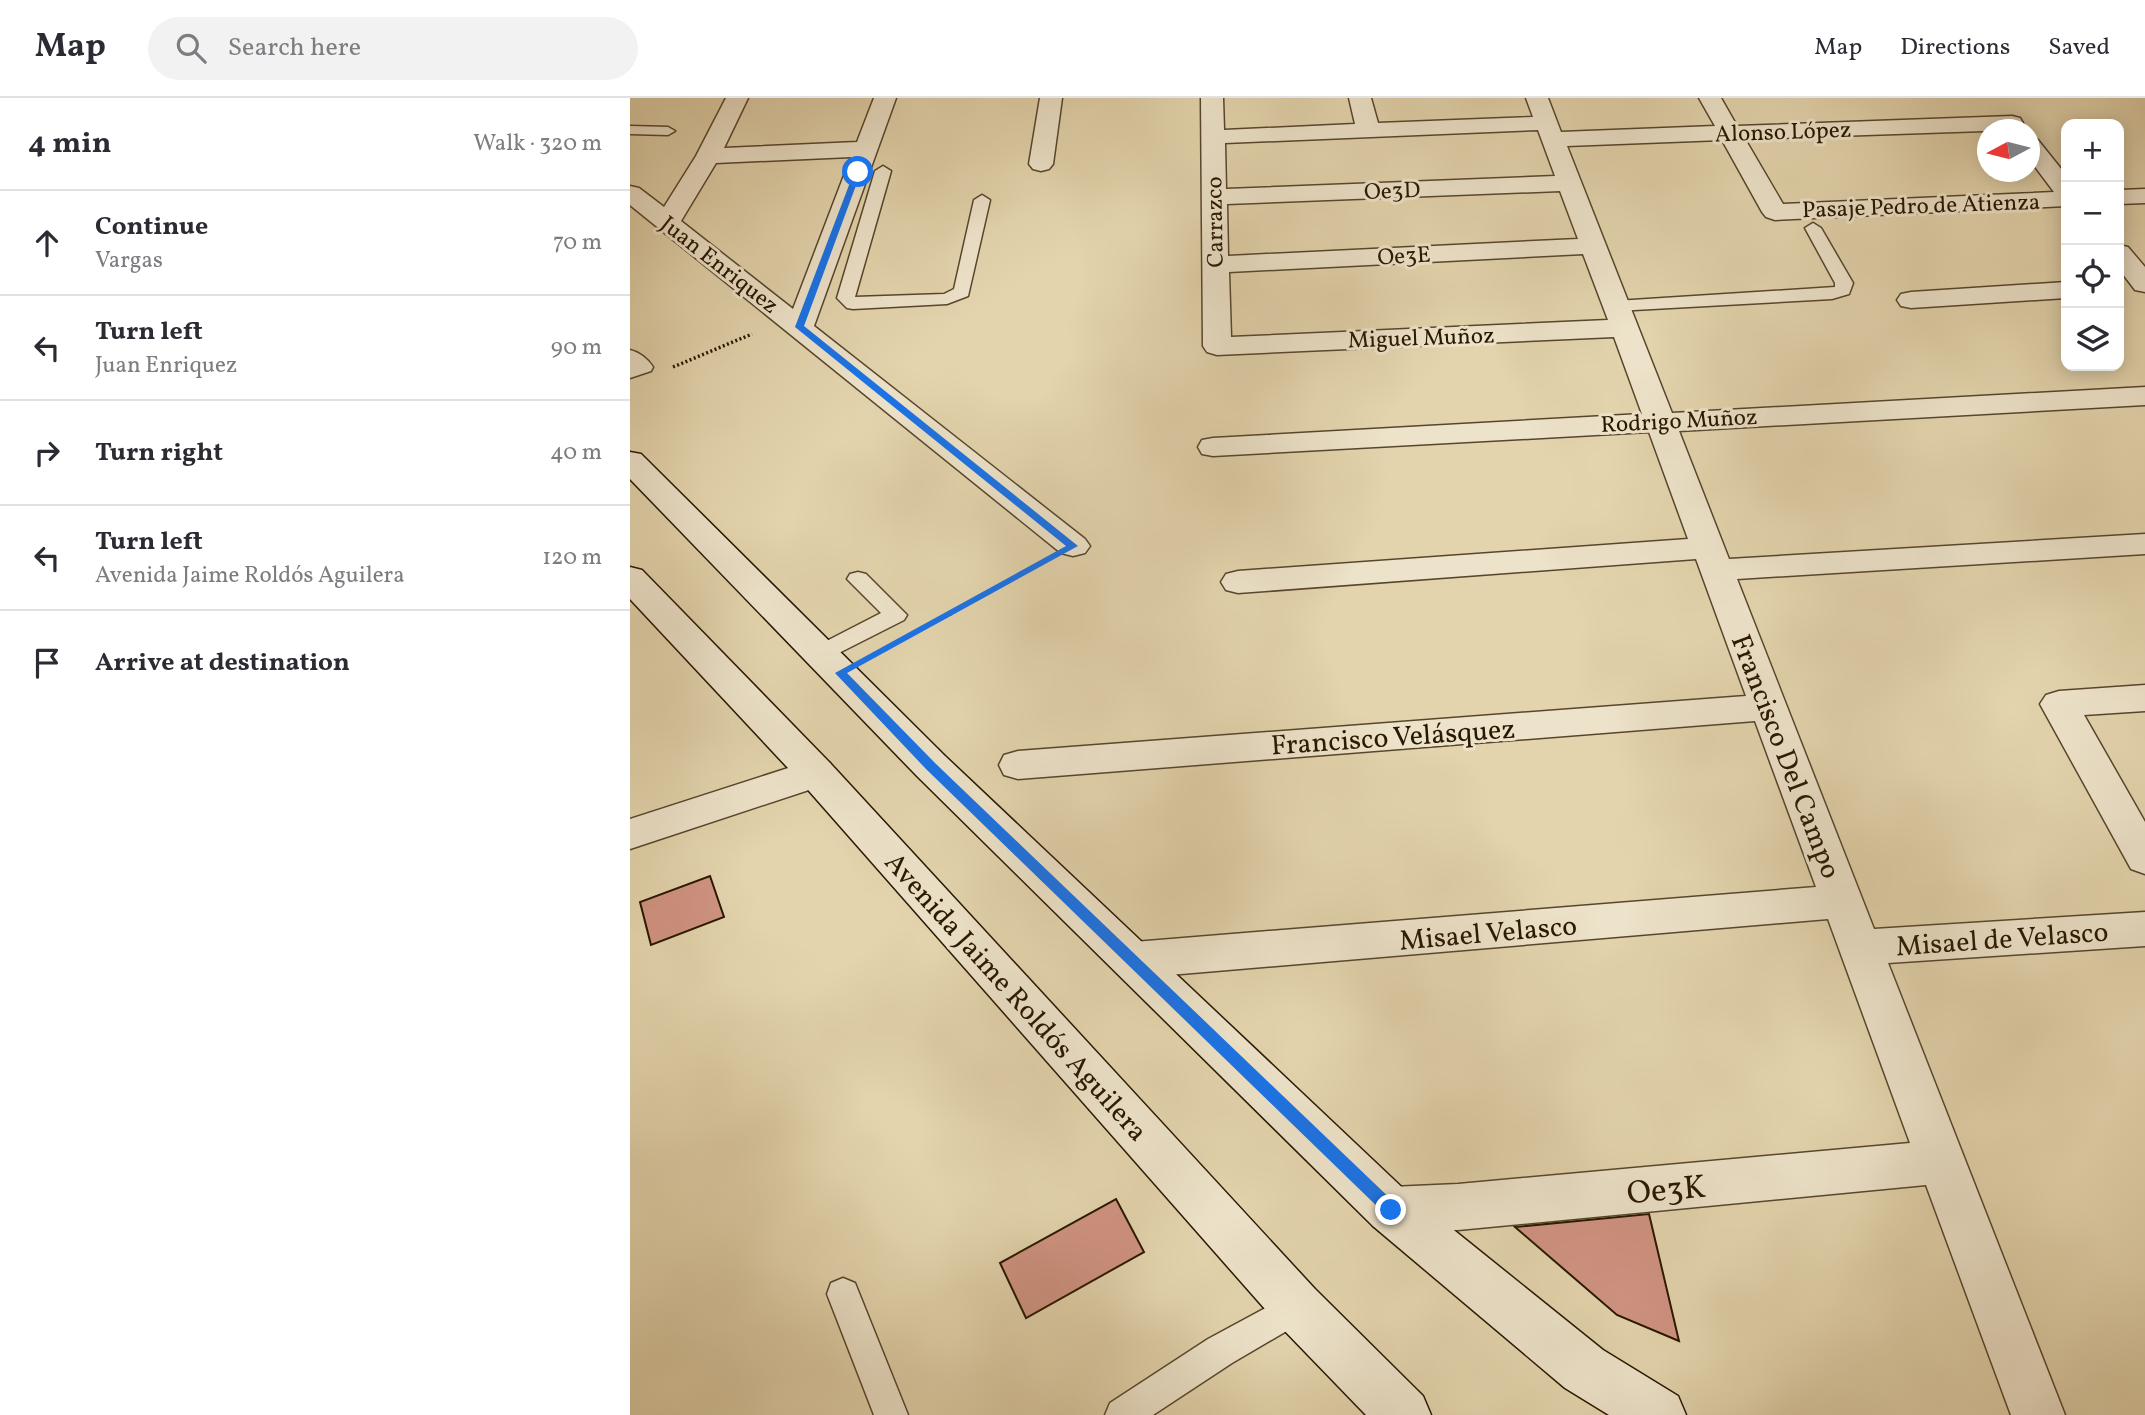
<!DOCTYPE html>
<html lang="en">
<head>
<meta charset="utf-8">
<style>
  body { margin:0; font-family:Vollkorn,serif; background:#f2f2f3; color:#2b2b33 }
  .controls { position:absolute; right:21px; top:21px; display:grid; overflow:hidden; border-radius:14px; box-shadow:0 4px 18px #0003 }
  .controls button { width:63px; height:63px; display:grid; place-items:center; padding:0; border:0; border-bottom:2px solid #e1e1e2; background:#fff; color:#2b2b33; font:35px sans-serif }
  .compass { position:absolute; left:1347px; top:21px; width:63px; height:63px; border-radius:50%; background:#fff; box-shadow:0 4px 18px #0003; rotate:263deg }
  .stop { position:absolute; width:21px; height:21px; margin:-16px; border:5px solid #1a73e8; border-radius:50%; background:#fff }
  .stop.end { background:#1a73e8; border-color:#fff; box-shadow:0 2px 7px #0008 }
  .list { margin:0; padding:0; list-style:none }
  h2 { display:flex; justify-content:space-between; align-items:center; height:91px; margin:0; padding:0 28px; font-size:30px }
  h2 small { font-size:23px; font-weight:400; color:#7c7c81 }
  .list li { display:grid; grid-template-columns:46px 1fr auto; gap:21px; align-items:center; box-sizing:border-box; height:105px; padding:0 28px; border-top:2px solid #e1e1e2 }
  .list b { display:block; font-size:26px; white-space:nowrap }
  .list p { margin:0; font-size:23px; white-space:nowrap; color:#7c7c81 }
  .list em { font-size:23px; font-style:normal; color:#7c7c81 }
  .icon { flex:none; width:38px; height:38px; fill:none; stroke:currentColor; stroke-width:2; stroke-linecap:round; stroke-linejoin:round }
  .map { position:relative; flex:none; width:1515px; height:1317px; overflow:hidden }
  header { display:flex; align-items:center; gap:42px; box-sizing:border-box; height:98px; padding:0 35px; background:#fff; border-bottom:2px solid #e1e1e2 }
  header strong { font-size:33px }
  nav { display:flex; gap:38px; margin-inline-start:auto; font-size:24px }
  .search { width:490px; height:63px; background:#f2f2f3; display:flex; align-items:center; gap:18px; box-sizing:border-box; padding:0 24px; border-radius:38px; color:#7c7c81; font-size:26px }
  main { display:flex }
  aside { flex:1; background:#fff }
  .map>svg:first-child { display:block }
  .building { fill:#d19483; stroke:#281701; stroke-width:2 }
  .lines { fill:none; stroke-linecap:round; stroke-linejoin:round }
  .lane-casing { stroke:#57462c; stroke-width:3 }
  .street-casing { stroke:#57462c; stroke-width:3 }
  .secondary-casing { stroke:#281701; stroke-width:3 }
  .path-far1 { stroke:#281701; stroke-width:3.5; stroke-dasharray:2 2.5; stroke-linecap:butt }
  .path { stroke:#281701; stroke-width:4.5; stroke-dasharray:2 3.5; stroke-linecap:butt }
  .lane { fill:#ede3ca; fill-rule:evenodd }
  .street { fill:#ede3ca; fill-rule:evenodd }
  .secondary { fill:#ede3ca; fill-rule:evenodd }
  .route { fill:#1a73e8 }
  .labels { text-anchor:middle; stroke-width:6; stroke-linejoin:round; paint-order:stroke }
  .far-street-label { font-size:23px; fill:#281701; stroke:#ede3ca }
  .street-label { font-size:28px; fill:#281701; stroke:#ede3ca }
  .near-street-label { font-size:33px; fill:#281701; stroke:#ede3ca }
</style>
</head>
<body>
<header>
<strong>Map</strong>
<div class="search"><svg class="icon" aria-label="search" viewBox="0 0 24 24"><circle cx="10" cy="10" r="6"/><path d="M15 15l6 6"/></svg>Search here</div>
<nav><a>Map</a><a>Directions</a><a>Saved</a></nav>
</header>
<main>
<aside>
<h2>4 min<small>Walk · 320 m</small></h2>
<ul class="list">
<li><svg class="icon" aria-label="ahead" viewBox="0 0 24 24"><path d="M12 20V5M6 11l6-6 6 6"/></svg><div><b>Continue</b><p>Vargas</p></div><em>70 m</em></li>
<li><svg class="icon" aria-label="left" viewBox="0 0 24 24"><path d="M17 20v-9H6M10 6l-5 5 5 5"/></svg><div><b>Turn left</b><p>Juan Enriquez</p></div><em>90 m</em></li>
<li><svg class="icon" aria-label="right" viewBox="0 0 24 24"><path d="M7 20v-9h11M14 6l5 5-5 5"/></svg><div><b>Turn right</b></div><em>40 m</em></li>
<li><svg class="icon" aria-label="left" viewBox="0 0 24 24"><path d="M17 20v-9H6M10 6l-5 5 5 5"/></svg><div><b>Turn left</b><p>Avenida Jaime Roldós Aguilera</p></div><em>120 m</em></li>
<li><svg class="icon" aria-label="arrive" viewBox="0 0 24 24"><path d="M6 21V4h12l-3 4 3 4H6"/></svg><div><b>Arrive at destination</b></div></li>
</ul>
</aside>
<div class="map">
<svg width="1515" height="1317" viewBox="0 0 1515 1317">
  <rect width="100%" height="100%" fill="#e3d4ad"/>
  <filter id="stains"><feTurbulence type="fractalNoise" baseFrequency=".00286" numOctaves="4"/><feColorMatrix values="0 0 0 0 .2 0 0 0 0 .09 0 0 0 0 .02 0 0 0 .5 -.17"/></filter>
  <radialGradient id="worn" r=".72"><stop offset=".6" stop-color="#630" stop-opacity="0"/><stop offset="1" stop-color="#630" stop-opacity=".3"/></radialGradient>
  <!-- building -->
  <path class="building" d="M 80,778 L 94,819 L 21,847 L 10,804 Z
    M 486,1101 L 514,1154 L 396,1220 L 370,1165 Z
    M 1019,1116 L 1049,1243 L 987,1217 L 885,1129 Z"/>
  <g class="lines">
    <defs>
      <path id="lane" d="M 0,28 L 38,29 L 45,33 L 38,37 L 0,36 Z
        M 253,68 L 261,73 L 225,199 L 314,196 L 324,191 L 344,102 L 352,97 L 360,102 L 338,198 L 317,206 L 223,211 L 217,210 L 207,200 L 245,73 Z
        M 1183,125 L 1191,130 L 1223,185 L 1219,196 L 1202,201 L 986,213 L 977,208 L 986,203 L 1205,189 L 1205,185 L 1175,130 Z
        M 0,252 C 9,254 18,261 23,269 L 21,273 L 0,280 Z
        M 228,474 L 236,476 L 277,517 L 274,522 L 199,560 L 191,563 L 183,560 L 180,555 L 183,550 L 251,515 L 217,481 L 220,476 Z
        M 213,1180 L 225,1185 L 278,1317 L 244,1317 L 197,1196 L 201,1185 Z
        M 667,1193 L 679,1198 L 684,1209 L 679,1220 L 602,1265 L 523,1317 L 475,1317 L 480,1305 L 578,1241 Z"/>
      <path id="street" d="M 96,0 L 118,0 L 94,50 L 227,44 L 244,0 L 266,0 L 184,228 L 455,441 L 460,448 L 455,455 L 443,458 L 431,455 L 0,107 L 0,88 L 9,90 L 34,109 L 66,58 ZM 221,59 L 163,211 L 51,123 L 86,65 Z
        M 410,0 L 432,0 L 423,66 L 419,71 L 411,73 L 403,71 L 399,66 Z
        M 571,0 L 593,0 L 594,32 L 725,26 L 719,0 L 741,0 L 748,25 L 903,19 L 896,0 L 918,0 L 931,34 L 1085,28 L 1069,0 L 1091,0 L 1107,28 L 1382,18 L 1390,20 L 1393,25 L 1390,30 L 1384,32 L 1115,41 L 1153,106 L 1424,94 L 1400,62 L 1400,40 L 1408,42 L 1436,77 L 1436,108 L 1145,122 L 1136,119 L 1132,114 L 1092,42 L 937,48 L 1042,315 L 1515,289 L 1515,307 L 1049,333 L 1099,461 L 1515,436 L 1515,456 L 1107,481 L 1244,831 L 1515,814 L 1515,848 L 1258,865 L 1435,1317 L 1381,1317 L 1296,1087 L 828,1132 L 761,1135 L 743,1128 L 736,1112 L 743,1096 L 761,1089 L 828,1086 L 1280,1045 L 1198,821 L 504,880 L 489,874 L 482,862 L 489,850 L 504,844 L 1186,789 L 1125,623 L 388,681 L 374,677 L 369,667 L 374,657 L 388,653 L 1116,598 L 1066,461 L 608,495 L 596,492 L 591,484 L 596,476 L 608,473 L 1058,441 L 1019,334 L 583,358 L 572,356 L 568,349 L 572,342 L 583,340 L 1012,316 L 984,239 L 587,257 L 577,254 L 573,248 ZM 908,32 L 925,78 L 596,91 L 595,45 ZM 930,93 L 948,141 L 598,158 L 597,106 ZM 953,156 L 978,222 L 601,239 L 599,174 Z
        M 1515,91 L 1515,105 L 1489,106 L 1489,92 Z
        M 1489,147 L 1498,149 L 1515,169 L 1515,194 L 1505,192 L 1489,171 Z
        M 1436,184 L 1436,200 L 1281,210 L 1271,208 L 1267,202 L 1271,196 L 1281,194 Z
        M 1515,587 L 1515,613 L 1454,617 L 1515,724 L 1515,776 L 1501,771 L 1410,606 L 1416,597 L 1429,593 Z
        M 186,661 L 200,665 L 205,675 L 200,685 L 0,751 L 0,721 Z"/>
      <path id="secondary" d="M 0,354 L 11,356 L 315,658 L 779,1096 L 973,1252 L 1048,1298 L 1056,1317 L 979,1317 L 935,1290 L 743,1128 L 287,678 L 0,381 Z
        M 0,469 L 12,472 L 200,665 L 685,1191 L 793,1298 L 801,1317 L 736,1317 L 649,1227 L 172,685 L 0,501 Z"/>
    </defs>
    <!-- lane casing -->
    <use href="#lane" class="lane-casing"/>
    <!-- street casing -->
    <use href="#street" class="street-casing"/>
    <!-- secondary casing -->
    <use href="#secondary" class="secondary-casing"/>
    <!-- path-far1 -->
    <path class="path-far1" d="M 43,269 L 122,236
      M 321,514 L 406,468"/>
    <!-- path -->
    <path class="path" d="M 300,526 L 325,513"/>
    <!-- lane -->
    <use href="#lane" class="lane"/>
    <!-- street -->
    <use href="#street" class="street"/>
    <!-- secondary -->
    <use href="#secondary" class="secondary"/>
  </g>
  <!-- route -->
  <path class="route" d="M 228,72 L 231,74 L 174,228 L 448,448 L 217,575 L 305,665 L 767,1107 L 769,1112 L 767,1117 L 756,1117 L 296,671 L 205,575 L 436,448 L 165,229 L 224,74 Z"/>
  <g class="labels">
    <!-- far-street labels -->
    <g class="far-street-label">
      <text transform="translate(1153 33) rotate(-2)" y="8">Alonso López</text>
      <text transform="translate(762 92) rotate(-2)" y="8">Oe3D</text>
      <text transform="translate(1291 107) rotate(-2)" y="8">Pasaje Pedro de Atienza</text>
      <text transform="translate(584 124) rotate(-91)" y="8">Carrazco</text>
      <text transform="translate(774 157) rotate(-3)" y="8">Oe3E</text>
      <text transform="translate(90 166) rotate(38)" y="8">Juan Enriquez</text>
      <text transform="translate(791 239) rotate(-2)" y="8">Miguel Muñoz</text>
      <text transform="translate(1049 322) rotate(-3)" y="8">Rodrigo Muñoz</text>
    </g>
    <!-- street labels -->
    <g class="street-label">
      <text transform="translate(763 638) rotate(-4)" y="10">Francisco Velásquez</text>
      <text transform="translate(1157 658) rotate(69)" y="10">Francisco Del Campo</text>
      <text transform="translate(858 834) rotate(-5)" y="10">Misael Velasco</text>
      <text transform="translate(1372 840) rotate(-4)" y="10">Misael de Velasco</text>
      <text transform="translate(387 898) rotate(48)" y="10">Avenida Jaime Roldós Aguilera</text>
    </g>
    <!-- near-street labels -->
    <g class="near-street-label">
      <text transform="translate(1036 1090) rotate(-5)" y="12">Oe3K</text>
    </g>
  </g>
  <rect width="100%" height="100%" filter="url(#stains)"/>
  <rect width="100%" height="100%" fill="url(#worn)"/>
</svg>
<div class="controls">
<button>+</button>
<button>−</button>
<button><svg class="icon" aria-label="locate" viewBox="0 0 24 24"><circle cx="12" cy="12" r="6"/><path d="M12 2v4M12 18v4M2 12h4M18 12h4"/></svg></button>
<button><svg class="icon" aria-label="layers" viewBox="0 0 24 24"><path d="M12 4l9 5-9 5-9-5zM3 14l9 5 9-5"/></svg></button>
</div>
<svg class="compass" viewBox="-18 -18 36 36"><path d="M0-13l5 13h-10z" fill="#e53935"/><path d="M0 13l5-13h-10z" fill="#7c7c81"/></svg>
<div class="stop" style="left:228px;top:74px"></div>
<div class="stop end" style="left:761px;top:1112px"></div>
</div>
</main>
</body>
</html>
